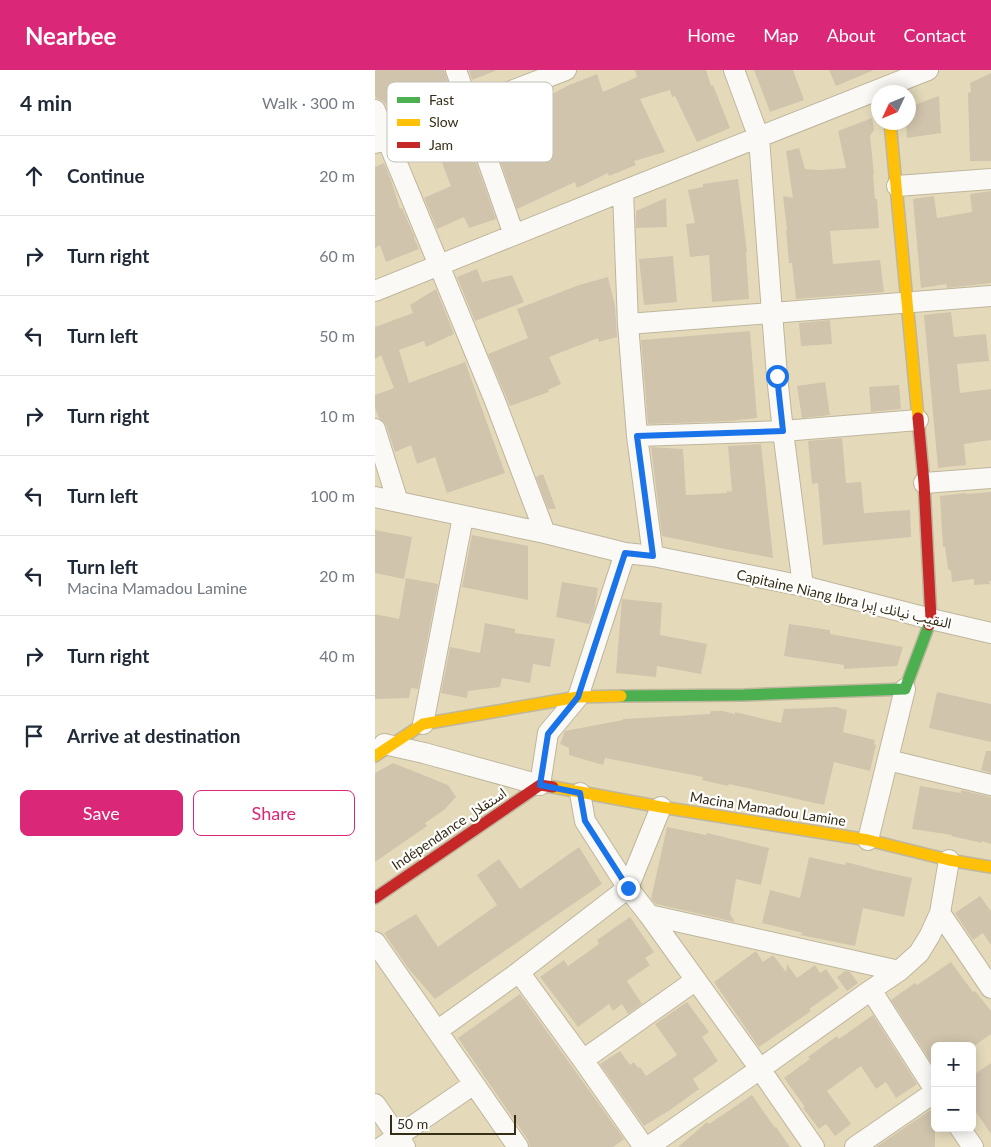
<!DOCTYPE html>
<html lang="en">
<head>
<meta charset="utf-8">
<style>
  body { margin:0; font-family:Lato,"Noto Sans Arabic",sans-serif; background:#f6f6f7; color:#1f2937 }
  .controls { position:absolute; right:15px; bottom:15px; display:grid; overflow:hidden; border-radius:8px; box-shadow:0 2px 12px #0003 }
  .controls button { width:45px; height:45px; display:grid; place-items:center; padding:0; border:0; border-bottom:1px solid #e0e1e3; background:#fff; color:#1f2937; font:25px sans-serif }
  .compass { position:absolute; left:496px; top:15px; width:45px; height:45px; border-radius:50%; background:#fff; box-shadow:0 2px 12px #0003; rotate:226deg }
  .scale { position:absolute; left:15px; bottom:12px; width:126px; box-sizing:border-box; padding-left:5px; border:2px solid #352e16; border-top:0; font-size:14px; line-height:18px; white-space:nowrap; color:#352e16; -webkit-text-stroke:4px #fff; paint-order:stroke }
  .stop { position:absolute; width:15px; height:15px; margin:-11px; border:4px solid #1a73e8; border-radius:50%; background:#fff }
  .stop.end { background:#1a73e8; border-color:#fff; box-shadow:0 1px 5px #0008 }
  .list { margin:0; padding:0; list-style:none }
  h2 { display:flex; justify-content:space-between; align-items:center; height:65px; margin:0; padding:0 20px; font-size:21px }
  h2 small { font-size:16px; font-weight:400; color:#747a83 }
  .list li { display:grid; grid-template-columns:32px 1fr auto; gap:15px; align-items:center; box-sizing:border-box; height:80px; padding:0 20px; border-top:1px solid #e0e1e3 }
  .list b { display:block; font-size:19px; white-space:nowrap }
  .list p { margin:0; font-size:16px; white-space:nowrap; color:#747a83 }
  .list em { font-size:16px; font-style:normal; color:#747a83 }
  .actions { display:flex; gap:10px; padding:15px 20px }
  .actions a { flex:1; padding:11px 0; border:1px solid #db2777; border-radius:8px; text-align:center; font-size:18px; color:#db2777 }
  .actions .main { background:#db2777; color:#fff }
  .icon { flex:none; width:28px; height:28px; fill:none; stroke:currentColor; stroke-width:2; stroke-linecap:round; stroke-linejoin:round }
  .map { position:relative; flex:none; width:616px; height:1077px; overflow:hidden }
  header { display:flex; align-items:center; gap:30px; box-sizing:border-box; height:70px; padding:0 25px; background:#db2777; color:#fff }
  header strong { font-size:24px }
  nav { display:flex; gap:28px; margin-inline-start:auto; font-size:18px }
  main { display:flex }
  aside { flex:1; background:#fff }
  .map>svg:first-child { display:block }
  .building { fill:#d0c4ad }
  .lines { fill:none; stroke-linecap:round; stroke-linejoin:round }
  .street-casing { stroke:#beb69d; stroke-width:22 }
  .fast-casing { stroke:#beb69d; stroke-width:14 }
  .slow-casing { stroke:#beb69d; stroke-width:14 }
  .jam-casing { stroke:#beb69d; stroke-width:14 }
  .street { stroke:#fbf9f5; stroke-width:20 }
  .fast { stroke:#4caf50; stroke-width:11 }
  .slow { stroke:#ffc107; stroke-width:11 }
  .jam { stroke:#c62828; stroke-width:11 }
  .route { stroke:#1a73e8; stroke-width:6 }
  .labels { text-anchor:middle; stroke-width:4.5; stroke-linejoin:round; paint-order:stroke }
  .street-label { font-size:14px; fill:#352e16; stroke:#fff }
  .key { fill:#fff; stroke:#c2c0b9; stroke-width:1 }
  .key-label { font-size:14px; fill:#352e16 }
</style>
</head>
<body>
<header>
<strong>Nearbee</strong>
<nav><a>Home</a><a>Map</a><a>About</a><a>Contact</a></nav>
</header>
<main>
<aside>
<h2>4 min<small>Walk · 300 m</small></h2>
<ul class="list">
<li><svg class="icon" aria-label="ahead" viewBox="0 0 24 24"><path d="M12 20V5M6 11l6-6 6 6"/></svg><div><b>Continue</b></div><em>20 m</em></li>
<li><svg class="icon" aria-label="right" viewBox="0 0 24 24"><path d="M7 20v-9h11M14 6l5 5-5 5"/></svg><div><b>Turn right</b></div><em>60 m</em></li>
<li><svg class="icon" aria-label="left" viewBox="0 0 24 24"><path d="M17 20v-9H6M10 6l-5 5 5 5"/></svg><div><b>Turn left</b></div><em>50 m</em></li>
<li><svg class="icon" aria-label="right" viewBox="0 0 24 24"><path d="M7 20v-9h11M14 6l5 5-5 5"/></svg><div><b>Turn right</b></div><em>10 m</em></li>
<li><svg class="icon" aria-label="left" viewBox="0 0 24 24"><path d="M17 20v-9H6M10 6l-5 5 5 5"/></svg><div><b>Turn left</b></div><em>100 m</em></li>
<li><svg class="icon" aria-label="left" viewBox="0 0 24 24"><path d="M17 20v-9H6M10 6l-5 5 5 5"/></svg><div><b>Turn left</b><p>Macina Mamadou Lamine</p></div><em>20 m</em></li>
<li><svg class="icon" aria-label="right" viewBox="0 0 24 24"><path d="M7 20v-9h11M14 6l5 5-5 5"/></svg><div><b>Turn right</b></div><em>40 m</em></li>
<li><svg class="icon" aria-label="arrive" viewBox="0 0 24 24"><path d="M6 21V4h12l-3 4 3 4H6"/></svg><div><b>Arrive at destination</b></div></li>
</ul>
<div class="actions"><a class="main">Save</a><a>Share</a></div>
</aside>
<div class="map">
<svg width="616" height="1077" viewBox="0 0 616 1077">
  <rect width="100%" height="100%" fill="#e4daba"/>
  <!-- building -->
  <path class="building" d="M 0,0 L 69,0 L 75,18 L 71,20 L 71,22 L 44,33 L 38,21 L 11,35 L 8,31 L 1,28 L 0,26 Z
    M 94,0 L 120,0 L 120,1 L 97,10 Z
    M 260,0 L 331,0 L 336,16 L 338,15 L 355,58 L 322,72 L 300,26 L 297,27 L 295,20 L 265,29 L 290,82 L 259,91 L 261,95 L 234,106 L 233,103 L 202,118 L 200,112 L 142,139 L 111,50 L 125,41 L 170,28 L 192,16 L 222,4 L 228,22 L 262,7 Z
    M 379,0 L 418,0 L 429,30 L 395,42 Z
    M 454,0 L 499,0 L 461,16 Z
    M 616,3 L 616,91 L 595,91 L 593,23 L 596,22 L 595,13 Z
    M 564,26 L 566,63 L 532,68 L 531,52 L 534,52 L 534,37 Z
    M 497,48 L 499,60 L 495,66 L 499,104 L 498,104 L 500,129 L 502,129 L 504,158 L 455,161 L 458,194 L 505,190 L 509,222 L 421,229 L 417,193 L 414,193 L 411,160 L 412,160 L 408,126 L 418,128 L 411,81 L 424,78 L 430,99 L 445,100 L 471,98 L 463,61 Z
    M 90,61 L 121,149 L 94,158 L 89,147 L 62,159 L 49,128 L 76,116 L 59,72 Z
    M 9,93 L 16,110 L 25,139 L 27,138 L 40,168 L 39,168 L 44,179 L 11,192 L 5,175 L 0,178 L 0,97 Z
    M 363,109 L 372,182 L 371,182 L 374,229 L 337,232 L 334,185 L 315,187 L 311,154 L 320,153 L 313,120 L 328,117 L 328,114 Z
    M 616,121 L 616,213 L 572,218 L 571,214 L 546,218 L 538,129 L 559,126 L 562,148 L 597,142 L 595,124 Z
    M 291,128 L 292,157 L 261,158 L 261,141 Z
    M 298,186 L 302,232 L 269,235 L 264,189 Z
    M 102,199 L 107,212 L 137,205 L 149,232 L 100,251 L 82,207 Z
    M 233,207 L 240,236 L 242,267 L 224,272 L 223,268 L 174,287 L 186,314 L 173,320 L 174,322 L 135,336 L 113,284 L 153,268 L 142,239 L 204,215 Z
    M 61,219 L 79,264 L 51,277 L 49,271 L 24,280 L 34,313 L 90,292 L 130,403 L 72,423 L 60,387 L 42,394 L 36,375 L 20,382 L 11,355 L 8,351 L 4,348 L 0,338 L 0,325 L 19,318 L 6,285 L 0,289 L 0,257 L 38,243 L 35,235 Z
    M 576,242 L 579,267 L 611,264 L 614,291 L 582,294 L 585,323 L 616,319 L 616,370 L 589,374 L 591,395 L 563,398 L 549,245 Z
    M 455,250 L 457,274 L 426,276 L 424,253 Z
    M 375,261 L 382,348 L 355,351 L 273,354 L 266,270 Z
    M 450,312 L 455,345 L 427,348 L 422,316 Z
    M 524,315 L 526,339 L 496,342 L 494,317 Z
    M 467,368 L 471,413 L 486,412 L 489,443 L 535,440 L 536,467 L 448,475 L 443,413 L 437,414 L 433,371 Z
    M 386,374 L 398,488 L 350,479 L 287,466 L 276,377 L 308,379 L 311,425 L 352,423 L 352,421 L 357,422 L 353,376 Z
    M 168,404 L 181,439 L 173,439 L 161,407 Z
    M 616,422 L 616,511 L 614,511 L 615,514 L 599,515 L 599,509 L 577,512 L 576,501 L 573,499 L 570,476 L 568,477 L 565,426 L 591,423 L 592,424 Z
    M 0,460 L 37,467 L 29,509 L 0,503 Z
    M 97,465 L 153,476 L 153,530 L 87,517 Z
    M 31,508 L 63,514 L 43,619 L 36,618 L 34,628 L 0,629 L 0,544 L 24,549 Z
    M 187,512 L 223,518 L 219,541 L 214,554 L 181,547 Z
    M 247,529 L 287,533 L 285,565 L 332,574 L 326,604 L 282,596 L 281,607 L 241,603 Z
    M 110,553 L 140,559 L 140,563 L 180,569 L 175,597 L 158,594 L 155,613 L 127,608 L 125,617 L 93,621 L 92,628 L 66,623 L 75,577 L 105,583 Z
    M 414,554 L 455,560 L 455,564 L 528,577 L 522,596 L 469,599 L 469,595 L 409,586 Z
    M 562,622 L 616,634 L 616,672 L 554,658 Z
    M 461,637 L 472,640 L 468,662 L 500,670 L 499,674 L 501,675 L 495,701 L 459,692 L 449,735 L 354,714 L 353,716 L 327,710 L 328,707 L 230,688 L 228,695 L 194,685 L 194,678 L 185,674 L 190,661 L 248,650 L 248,649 L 335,644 L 336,641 L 348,641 L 360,644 L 360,642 L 406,653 L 409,639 Z
    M 611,681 L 616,681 L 616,703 L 606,700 Z
    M 18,693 L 73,715 L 81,727 L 69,740 L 50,753 L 52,756 L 0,792 L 0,703 Z
    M 545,716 L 586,723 L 586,720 L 616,727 L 616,774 L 607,771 L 607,773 L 576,766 L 577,765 L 537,759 Z
    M 292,757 L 331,765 L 332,763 L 394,778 L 386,815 L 361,809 L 355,844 L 360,852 L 281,834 L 276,829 Z
    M 204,777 L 227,814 L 60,929 L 33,898 L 9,863 L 41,844 L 63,877 L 122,835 L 102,805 L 124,789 L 145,819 Z
    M 434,787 L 470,795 L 471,792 L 501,800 L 537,808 L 529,847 L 488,838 L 480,876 L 425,865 L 428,863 L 387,853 L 395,820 L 425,828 Z
    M 605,826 L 616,841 L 616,875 L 608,863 L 598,870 L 580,843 Z
    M 255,847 L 279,882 L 270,888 L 275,895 L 252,911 L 267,934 L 253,944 L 247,934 L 238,941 L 234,934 L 203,957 L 165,907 L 189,890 L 193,896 L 224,874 L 222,870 Z
    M 381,881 L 388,892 L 398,885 L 411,902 L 412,894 L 422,908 L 440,895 L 445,903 L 451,899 L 464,918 L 434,939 L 436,941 L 384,977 L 339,912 Z
    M 576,892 L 598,922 L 600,921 L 616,941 L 616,964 L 599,976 L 560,976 L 560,998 L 516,930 L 540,913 L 542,915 Z
    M 470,901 L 475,902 L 483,913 L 472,921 L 462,907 Z
    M 145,924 L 249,1069 L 238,1077 L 155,1077 L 153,1070 L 83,968 Z
    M 312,932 L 334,962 L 327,967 L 343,991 L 318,1009 L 324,1019 L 295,1040 L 269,1056 L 225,994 L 245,981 L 255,995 L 259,992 L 263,998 L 265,997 L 271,1006 L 302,985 L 280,954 Z
    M 498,945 L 542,1014 L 521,1028 L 511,1012 L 501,1019 L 486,996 L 452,1021 L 476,1054 L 460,1066 L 451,1054 L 444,1059 L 428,1038 L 430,1037 L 409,1008 L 435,989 L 433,987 L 462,966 L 464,969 Z
    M 616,993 L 616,1064 L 597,1036 L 597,1006 Z
    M 377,1025 L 400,1058 L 401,1057 L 415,1077 L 303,1077 L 332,1052 L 334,1054 Z
    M 560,1037 L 560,1077 L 501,1077 Z"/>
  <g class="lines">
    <defs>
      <path id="street" d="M 81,0 L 139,165
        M 359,0 L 384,68 L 397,243 L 402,306 L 408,361 L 428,516
        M 0,40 L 120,331 L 170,463
        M 0,73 L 191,0
        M 522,116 L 616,109
        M 248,121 L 253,254 L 262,366 L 278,486
        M 0,221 L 248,121 L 553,0
        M 253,254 L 616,226
        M 0,359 L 23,432
        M 262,366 L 408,361 L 543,350
        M 549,413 L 616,408
        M 0,427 L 170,463 L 250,483 L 278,486 L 428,516 L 556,549 L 616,563
        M 48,654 L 88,447
        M 9,674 L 49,683 L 165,715 L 173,663 L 203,627 L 250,483
        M 513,690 L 616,715
        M 286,737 L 253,818 L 274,845 L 385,999 L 439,1077
        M 493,770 L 530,619
        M 565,843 L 616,918
        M 274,845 L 524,901
        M 0,872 L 143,1077
        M 144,902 L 208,990 L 269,1077
        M 496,920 L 560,1020
        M 62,961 L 144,902 L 253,818 L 210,751 L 205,723
        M 208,990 L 321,910
        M 0,1034 L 30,1077
        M 585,1058 L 598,1077
        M 7,1077 L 99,1014
        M 273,1077 L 385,999 L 496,920 L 524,901 L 544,883 L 555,865 L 565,843 L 574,790
        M 480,1077 L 560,1022"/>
      <path id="fast" d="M 246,626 L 369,625 L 530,619 L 554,555"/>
      <path id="slow" d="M 515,52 L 543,348
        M 0,686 L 48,654 L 203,627 L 246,626
        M 178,717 L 286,737 L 493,770 L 574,790 L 616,797"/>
      <path id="jam" d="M 543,348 L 549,413 L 556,549 L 554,555
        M 0,828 L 165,715 L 178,717"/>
    </defs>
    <!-- street casing -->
    <use href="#street" class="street-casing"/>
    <!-- fast casing -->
    <use href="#fast" class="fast-casing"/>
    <!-- slow casing -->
    <use href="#slow" class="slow-casing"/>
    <!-- jam casing -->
    <use href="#jam" class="jam-casing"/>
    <!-- street -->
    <use href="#street" class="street"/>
    <!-- fast -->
    <use href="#fast" class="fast"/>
    <!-- slow -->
    <use href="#slow" class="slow"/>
    <!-- jam -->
    <use href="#jam" class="jam"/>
  </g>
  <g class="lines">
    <!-- route -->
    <path class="route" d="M 253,818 L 210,751 L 205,723 L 165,715 L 173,664 L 203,627 L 250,483 L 278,486 L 262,366 L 408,361 L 402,306"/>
  </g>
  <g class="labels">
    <!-- street labels -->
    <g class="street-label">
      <text transform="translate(469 529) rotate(13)" y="5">Capitaine Niang Ibra النقيب نيانك إبرا</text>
      <text transform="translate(393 739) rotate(9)" y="5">Macina Mamadou Lamine</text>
      <text transform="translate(74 759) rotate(-34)" y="5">Indépendance استقلال</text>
    </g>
  </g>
  <!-- legend -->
  <rect x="12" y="12" width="166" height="80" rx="8" class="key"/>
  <rect x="22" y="27" width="23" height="6" fill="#4caf50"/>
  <rect x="22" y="49" width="23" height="7" fill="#ffc107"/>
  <rect x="22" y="72" width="23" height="6" fill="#c62828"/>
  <g class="key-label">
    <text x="54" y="35">Fast</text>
    <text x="54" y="57">Slow</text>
    <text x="54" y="80">Jam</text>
  </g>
</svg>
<div class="controls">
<button>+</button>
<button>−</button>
</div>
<svg class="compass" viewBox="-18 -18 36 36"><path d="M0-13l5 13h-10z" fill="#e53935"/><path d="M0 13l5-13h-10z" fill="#747a83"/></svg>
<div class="scale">50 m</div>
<div class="stop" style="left:402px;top:306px"></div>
<div class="stop end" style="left:253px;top:818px"></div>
</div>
</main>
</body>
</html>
